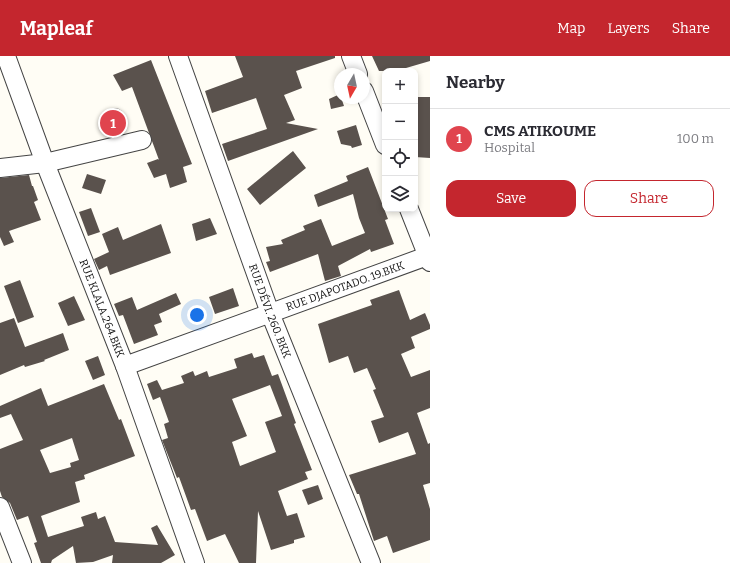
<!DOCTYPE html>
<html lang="en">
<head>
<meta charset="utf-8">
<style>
  body { margin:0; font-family:Bitter,serif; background:#f7f7f7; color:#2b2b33 }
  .controls { position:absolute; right:12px; top:12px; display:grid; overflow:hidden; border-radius:8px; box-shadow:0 2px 6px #0003 }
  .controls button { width:36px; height:36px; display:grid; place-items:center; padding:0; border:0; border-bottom:1px solid #e1e1e2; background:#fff; color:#2b2b33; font:20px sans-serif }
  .compass { position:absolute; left:334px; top:12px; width:36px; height:36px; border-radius:50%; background:#fff; box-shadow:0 2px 6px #0003; rotate:189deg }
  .you { position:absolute; left:197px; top:259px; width:14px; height:14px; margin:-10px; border:3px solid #fff; border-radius:50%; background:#1a73e8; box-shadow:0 0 0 6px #1a73e833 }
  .badge { display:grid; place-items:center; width:26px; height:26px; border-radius:50%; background:#c4262e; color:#fff; font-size:13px; font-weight:700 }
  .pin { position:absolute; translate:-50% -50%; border:2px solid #fff; box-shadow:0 1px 4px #0006 }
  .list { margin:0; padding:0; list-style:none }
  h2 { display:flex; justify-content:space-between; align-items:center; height:52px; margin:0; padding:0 16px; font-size:17px }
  h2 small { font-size:13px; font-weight:400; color:#7c7c81 }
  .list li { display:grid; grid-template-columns:26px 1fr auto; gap:12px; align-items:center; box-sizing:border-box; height:60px; padding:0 16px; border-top:1px solid #e1e1e2 }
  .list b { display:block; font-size:15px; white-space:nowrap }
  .list p { margin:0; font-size:13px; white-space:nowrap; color:#7c7c81 }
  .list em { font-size:13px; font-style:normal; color:#7c7c81 }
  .actions { display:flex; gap:8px; padding:12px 16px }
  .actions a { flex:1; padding:9px 0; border:1px solid #c4262e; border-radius:12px; text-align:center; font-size:14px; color:#c4262e }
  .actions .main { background:#c4262e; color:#fff }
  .icon { flex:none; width:22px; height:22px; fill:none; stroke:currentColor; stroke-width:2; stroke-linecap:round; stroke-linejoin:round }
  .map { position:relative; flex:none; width:430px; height:507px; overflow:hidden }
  header { display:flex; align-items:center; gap:24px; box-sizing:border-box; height:56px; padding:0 20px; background:#c4262e; color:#fff }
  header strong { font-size:19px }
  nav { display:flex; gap:22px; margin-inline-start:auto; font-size:14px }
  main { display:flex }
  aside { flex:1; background:#fff }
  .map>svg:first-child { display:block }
  .building { fill:#5a524d; fill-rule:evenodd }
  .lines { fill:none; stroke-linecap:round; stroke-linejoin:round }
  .minor-casing { stroke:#444; stroke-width:20 }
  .minor { stroke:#fff; stroke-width:18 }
  .labels { text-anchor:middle; stroke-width:4; stroke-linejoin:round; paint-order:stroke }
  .street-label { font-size:11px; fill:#111; stroke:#fff }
</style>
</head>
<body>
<header>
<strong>Mapleaf</strong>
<nav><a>Map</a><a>Layers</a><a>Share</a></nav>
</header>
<main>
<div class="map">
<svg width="430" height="507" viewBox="0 0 430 507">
  <rect width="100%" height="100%" fill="#fffdf5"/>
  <!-- building -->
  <path class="building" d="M 235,0 L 335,0 L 335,2 L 296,15 L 302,32 L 284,39 L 295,64 L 286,67 L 318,73 L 228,105 L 222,88 L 267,73 L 256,42 L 212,57 L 205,35 L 243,21 Z
    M 372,0 L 430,0 L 430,5 L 406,12 L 407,15 L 379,15 Z
    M 151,4 L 192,108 L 183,111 L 187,126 L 170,132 L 166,118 L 154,122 L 147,107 L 158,103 L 159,104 L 132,31 L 122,35 L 113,19 Z
    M 340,38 L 344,50 L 331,53 L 329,43 Z
    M 415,41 L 430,41 L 430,102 L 415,101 Z
    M106 61a9 9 0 1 1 18 0a9 9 0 1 1-18 0Z
    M 356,69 L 362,89 L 352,92 L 351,90 L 341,88 L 337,75 Z
    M 293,95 L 306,112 L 260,149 L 247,133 Z
    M 368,111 L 388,163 L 385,164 L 394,188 L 371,196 L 370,193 L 338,210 L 341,220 L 325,225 L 318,198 L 270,216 L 266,206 L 270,205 L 266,191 L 283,188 L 281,184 L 305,174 L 303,170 L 321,163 L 332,190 L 365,177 L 359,162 L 353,138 L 318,151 L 314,139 L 348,125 L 346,120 Z
    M 87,118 L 106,124 L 101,138 L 82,132 Z
    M 29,119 L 32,130 L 33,130 L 38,144 L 34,146 L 41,164 L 9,175 L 14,186 L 4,190 L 0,181 L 0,122 Z
    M 91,152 L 100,176 L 88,180 L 79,156 Z
    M 210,162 L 217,178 L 196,185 L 192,168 Z
    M 161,168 L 171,197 L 110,219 L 107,210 L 99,214 L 94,203 L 109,196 L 102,178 L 118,171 L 123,184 Z
    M 20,224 L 34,261 L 18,267 L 4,230 Z
    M 233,232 L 239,250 L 215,258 L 209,241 Z
    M 399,234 L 410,264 L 425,257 L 430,269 L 430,273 L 411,281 L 415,292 L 401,298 L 411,321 L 430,314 L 430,352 L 417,357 L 428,388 L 430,387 L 430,427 L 423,429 L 430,453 L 430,484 L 393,497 L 387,480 L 374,485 L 359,438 L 357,438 L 349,419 L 416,398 L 408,376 L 379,387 L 371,365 L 384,361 L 373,334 L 376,333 L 367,312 L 354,317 L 348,300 L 329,307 L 318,268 L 372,249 L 370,244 Z
    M 176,237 L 181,248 L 159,258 L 162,266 L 154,269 L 158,279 L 134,288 L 123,259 L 119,260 L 114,248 L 132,241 L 137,254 Z
    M 74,240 L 85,264 L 68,270 L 58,247 Z
    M 14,262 L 25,291 L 63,277 L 69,294 L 44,304 L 45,305 L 25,311 L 24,309 L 0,319 L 0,267 Z
    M 252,297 L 254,302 L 264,299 L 272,320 L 278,318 L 296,367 L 294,368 L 312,414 L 305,416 L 308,423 L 278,435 L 287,460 L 297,457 L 305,481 L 294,484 L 294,487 L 271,494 L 258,455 L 256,507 L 239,507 L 225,478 L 207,485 L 195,453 L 191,454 L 179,421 L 177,422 L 162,384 L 168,382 L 164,368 L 169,366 L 160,341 L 153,344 L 147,328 L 157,324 L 162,334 L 184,327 L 181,320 L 193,315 L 195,320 L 207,315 L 209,321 L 237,312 L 234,303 ZM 270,329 L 282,360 L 265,366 L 276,396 L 240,410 L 232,386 L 247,380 L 232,343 Z
    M 98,300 L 105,319 L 93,324 L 85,305 Z
    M 104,328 L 119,364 L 121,363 L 135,400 L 84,419 L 85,423 L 75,426 L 80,446 L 41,460 L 48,481 L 84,470 L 81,461 L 96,456 L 98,463 L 105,460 L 115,486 L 158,489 L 151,472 L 157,469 L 175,499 L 161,507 L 112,507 L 113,499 L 93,506 L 76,507 L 73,490 L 52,504 L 51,507 L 41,507 L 34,487 L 37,486 L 28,460 L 17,464 L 10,447 L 2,441 L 0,435 L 0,393 L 23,384 L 11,358 L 0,362 L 0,350 L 41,332 L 48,350 ZM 72,382 L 79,404 L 70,407 L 71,411 L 50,417 L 40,394 Z
    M 318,429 L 323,443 L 308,449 L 302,434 Z"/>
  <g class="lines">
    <defs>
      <g id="minor">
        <path id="s1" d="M 6,0 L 45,107 L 125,310 L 195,507"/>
        <path id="s2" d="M 178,0 L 270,257 L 371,507"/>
        <path d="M 351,0 L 358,18"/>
        <path d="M 364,35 L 385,89"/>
        <path d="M 0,112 L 45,107 L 142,84"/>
        <path d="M 409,153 L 430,206"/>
        <path id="s3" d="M 125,310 L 430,199"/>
        <path d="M 0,451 L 22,507"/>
      </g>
    </defs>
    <!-- minor casing -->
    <use href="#minor" class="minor-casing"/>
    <!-- minor -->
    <use href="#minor" class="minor"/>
  </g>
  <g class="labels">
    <!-- street labels -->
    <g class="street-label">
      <text dy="4" stroke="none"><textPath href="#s3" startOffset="234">RUE DJAPOTADO. 19.BKK</textPath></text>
      <text dy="4" stroke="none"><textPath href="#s1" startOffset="270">RUE KLALA.264.BKK</textPath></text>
      <text dy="4" stroke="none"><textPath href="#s2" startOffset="271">RUE DÉVI. 260. BKK</textPath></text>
    </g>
  </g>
</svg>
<div class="controls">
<button>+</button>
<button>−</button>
<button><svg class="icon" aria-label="locate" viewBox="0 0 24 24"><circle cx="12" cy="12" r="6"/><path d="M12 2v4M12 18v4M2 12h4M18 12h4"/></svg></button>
<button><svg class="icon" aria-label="layers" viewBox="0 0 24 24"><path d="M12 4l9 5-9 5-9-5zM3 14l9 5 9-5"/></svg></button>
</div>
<svg class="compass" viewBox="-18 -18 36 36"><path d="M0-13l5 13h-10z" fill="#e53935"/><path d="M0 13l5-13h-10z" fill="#7c7c81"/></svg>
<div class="you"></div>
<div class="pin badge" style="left:113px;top:67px;background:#e0444e">1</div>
</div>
<aside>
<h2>Nearby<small></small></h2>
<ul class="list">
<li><span class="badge" style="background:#e0444e">1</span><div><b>CMS ATIKOUME</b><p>Hospital</p></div><em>100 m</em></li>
</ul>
<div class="actions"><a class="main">Save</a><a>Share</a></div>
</aside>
</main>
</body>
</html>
